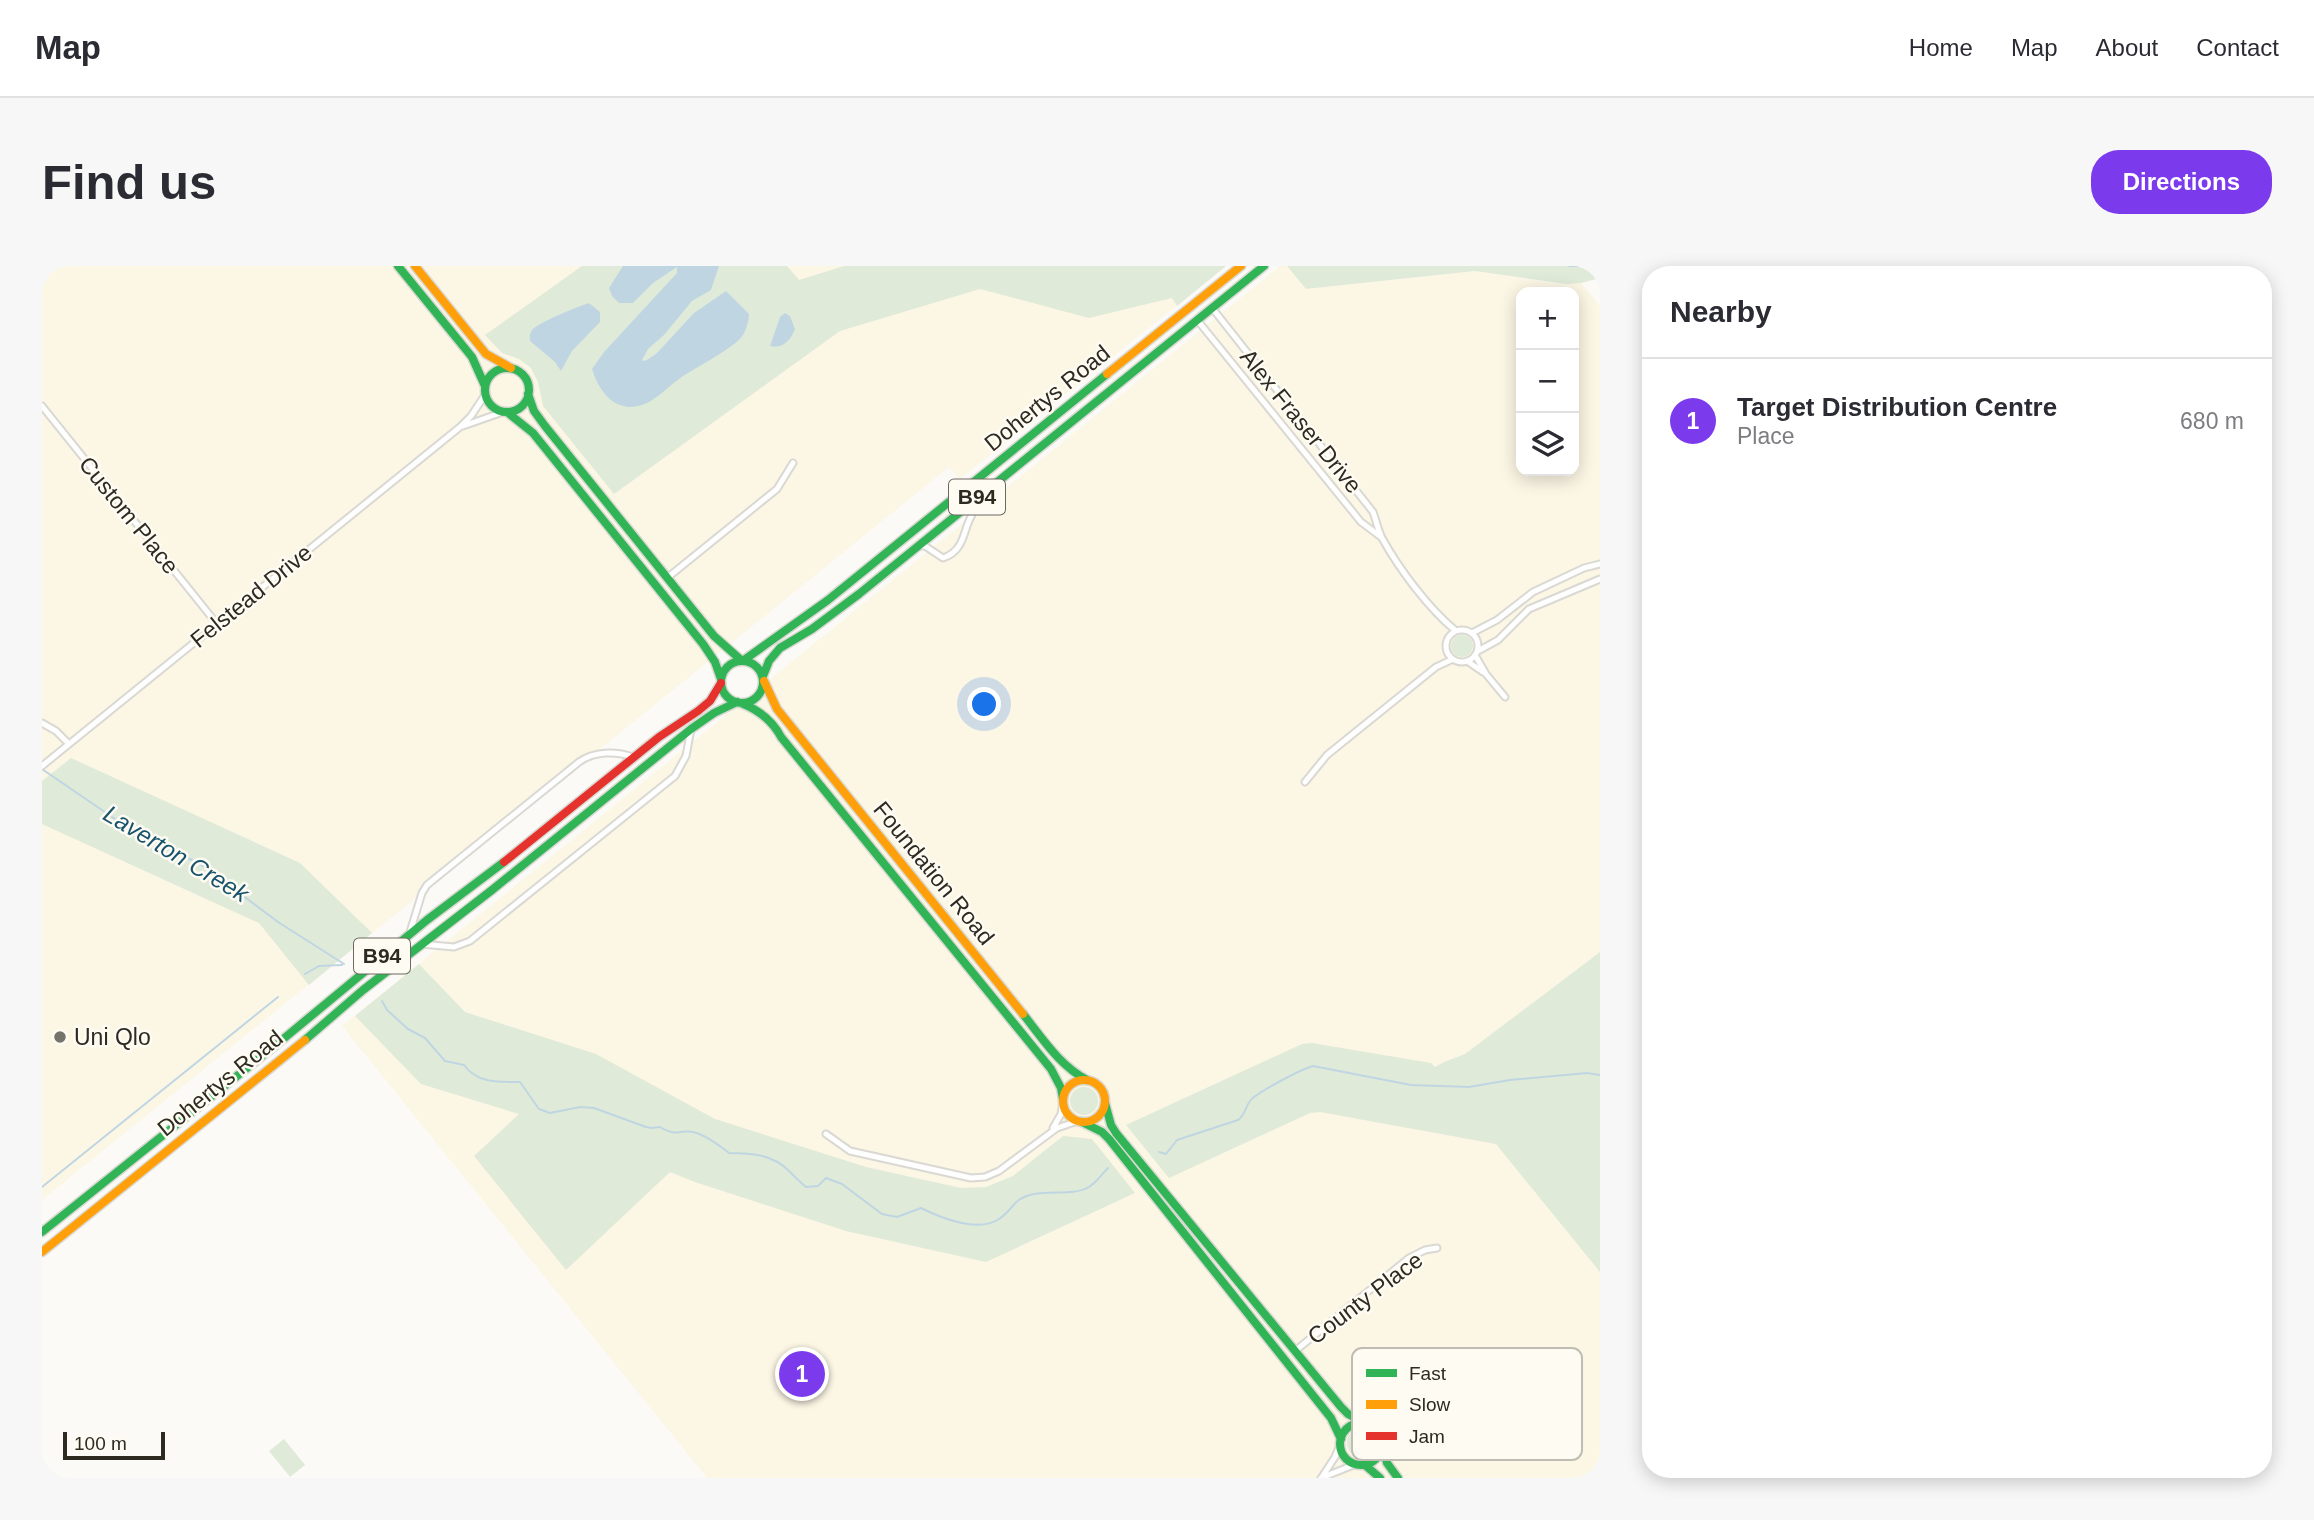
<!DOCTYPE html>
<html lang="en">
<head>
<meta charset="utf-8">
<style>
  body { margin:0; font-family:Helvetica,sans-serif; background:#f7f7f7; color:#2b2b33 }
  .controls { position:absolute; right:21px; top:21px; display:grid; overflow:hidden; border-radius:14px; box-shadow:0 4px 18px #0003 }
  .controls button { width:63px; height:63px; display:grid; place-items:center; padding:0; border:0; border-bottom:2px solid #e1e1e2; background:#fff; color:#2b2b33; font:35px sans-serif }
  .scale { position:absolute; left:21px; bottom:18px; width:102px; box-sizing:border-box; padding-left:7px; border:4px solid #2d2a22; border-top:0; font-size:19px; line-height:24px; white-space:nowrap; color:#2d2a22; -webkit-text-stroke:5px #fefbf3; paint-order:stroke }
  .you { position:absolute; left:943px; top:439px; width:24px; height:24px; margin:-18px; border:5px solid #fff; border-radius:50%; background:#1a73e8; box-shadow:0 0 0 10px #1a73e833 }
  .badge { display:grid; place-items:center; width:46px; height:46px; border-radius:50%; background:#7c3aed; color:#fff; font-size:23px; font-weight:700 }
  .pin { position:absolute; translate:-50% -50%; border:4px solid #fff; box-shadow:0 2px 7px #0006 }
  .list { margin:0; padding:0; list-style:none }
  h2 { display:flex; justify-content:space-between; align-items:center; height:91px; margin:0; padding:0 28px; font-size:30px }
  h2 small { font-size:23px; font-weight:400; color:#7c7c81 }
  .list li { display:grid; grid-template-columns:46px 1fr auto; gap:21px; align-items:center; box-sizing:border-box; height:126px; padding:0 28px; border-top:2px solid #e1e1e2 }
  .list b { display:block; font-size:26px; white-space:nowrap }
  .list p { margin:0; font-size:23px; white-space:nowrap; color:#7c7c81 }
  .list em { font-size:23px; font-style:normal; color:#7c7c81 }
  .icon { flex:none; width:38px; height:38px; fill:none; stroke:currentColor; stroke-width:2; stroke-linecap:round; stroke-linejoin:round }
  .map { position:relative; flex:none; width:1558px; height:1212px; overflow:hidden; border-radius:28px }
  header { display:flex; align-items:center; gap:42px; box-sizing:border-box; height:98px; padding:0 35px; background:#fff; border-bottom:2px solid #e1e1e2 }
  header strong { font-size:33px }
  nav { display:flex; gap:38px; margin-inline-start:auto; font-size:24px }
  .intro { display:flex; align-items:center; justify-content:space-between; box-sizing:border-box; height:168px; padding:0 42px }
  h1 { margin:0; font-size:49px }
  .button { padding:18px 32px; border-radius:28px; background:#7c3aed; color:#fff; font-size:24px; font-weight:700 }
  main { display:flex; gap:42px; padding:0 42px }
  aside { flex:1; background:#fff; border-radius:28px; box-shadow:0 4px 18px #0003 }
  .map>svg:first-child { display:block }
  .built { fill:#fcf6e5; fill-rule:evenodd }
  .green { fill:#e0ead9 }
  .water { fill:#bfd6e2 }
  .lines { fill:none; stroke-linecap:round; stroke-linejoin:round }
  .stream { stroke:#bfd6e2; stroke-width:2 }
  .street-casing { stroke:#d9d8d2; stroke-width:9 }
  .fast-casing { stroke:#d9d8d2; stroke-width:11 }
  .slow-casing { stroke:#d9d8d2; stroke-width:11 }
  .jam-casing { stroke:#d9d8d2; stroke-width:11 }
  .street { stroke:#fefefe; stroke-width:5 }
  .fast { stroke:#30b455; stroke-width:8 }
  .slow { stroke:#ff9f0a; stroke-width:8 }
  .jam { stroke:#e5322d; stroke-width:8 }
  .poi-dot { fill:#75736c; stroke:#fefbf3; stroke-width:2.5 }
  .labels { text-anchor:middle; stroke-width:5; stroke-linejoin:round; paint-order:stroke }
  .shield { fill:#fefbf3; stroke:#6c6961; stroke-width:2 }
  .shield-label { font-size:21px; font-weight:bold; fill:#2d2a22 }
  .street-label { font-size:23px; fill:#2d2a22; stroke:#fefbf3 }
  .poi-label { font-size:23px; fill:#2d2a22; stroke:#fefbf3; text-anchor:start }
  .water-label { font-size:24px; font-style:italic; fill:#18536e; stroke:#fefbf3 }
  .key { fill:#fefbf3; stroke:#bfbcb4; stroke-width:2 }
  .key-label { font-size:19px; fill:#2d2a22 }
</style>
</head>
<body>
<header>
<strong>Map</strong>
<nav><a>Home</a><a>Map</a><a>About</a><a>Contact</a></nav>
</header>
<div class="intro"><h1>Find us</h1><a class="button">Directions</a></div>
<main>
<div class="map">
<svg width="1558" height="1212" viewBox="0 0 1558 1212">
  <rect width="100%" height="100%" fill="#fbfaf6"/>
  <!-- built -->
  <path class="built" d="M 0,0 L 1184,0 L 918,213 L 907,201 L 0,934 Z
    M 1238,0 L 1245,0 L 1264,23 L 1433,5 L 1514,17 L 1539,17 L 1558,40 L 1558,686 L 1423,788 L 1402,796 L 1393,802 L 1558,1006 L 1558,1212 L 665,1212 L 300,760 ZM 1479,26 L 1532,26 L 1532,205 L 1479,205 Z"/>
  <!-- green -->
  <path class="green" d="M 540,0 L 745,0 L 757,14 L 802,0 L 1184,0 L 1135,40 L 1130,32 L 1047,52 L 938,23 L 798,65 L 572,228 L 501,140 L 496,116 L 489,102 L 477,93 L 460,87 L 443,69 Z
    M 1245,0 L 1558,0 L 1558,12 L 1539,17 L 1524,18 L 1433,5 L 1264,23 Z
    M1409 380a11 11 0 1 1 22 0a11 11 0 1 1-22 0Z
    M 29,492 L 258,597 L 330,667 L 267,719 L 217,657 L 0,558 L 0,515 Z
    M 1558,686 L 1558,1006 L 1454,878 L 1278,846 L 1268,847 L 1127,912 L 1084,859 L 1260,778 L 1270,777 L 1389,797 L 1393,801 L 1402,796 L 1423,788 Z
    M 377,698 L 423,746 L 554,788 L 673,853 L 824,901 L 919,922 L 944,921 L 971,910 L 1021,870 L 1050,873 L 1093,927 L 944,996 L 804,965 L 653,916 L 628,906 L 524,1004 L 432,890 L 477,848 L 379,818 L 313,750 Z
    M1028 835a14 14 0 1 1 28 0a14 14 0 1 1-28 0Z
    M1305 1177a14 14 0 1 1 28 0a14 14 0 1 1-28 0Z
    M 242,1173 L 263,1199 L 248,1211 L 227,1185 Z"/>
  <!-- water -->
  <path class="water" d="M 581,0 L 677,0 L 669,24 L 650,35 L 622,69 L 606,83 L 600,94 L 603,95 L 614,88 L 652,47 L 684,25 L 707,48 C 707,54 704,65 701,69 C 693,82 652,102 637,113 C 627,120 618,130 607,136 C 577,151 558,129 550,103 L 562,86 L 635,7 L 635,1 L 611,17 L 591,37 L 577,37 L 570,30 L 567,22 Z
    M 547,37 L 558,46 L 558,56 L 530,85 L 519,105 L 513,96 L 488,75 C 488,70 487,69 490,64 C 495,57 537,40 547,37 Z
    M 743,47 L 748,50 L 753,63 C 749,74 741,83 728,80 L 738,51 Z"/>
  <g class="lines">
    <!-- stream -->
    <path class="stream" d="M 1527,0 L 1550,0
      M 0,503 L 76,555 L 163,601 L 236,656 L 302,698
      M 263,708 L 277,700 L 300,699
      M 340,735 L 345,744 L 366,763 L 383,772 L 403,795 L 422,799 C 436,818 457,816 478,816 L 497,843 L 508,847 L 538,841 L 552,842 L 604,861 L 610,862 L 618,861 C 637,872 635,863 651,866 C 664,869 677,879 687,887 C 709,887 730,888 747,905 C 753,911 758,916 764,921 L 776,920 L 784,912 L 800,918 L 840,948 L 855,951 L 879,942 C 899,952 936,967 957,953 C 972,943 971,932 992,928 C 1009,924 1031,930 1047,921 C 1054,917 1061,907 1066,902
      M 1117,886 L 1124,888 L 1135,874 L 1196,854 C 1203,849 1203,842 1208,835 C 1215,826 1260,803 1271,800 L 1369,819 L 1427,821 L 1468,814 L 1545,807 L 1558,809
      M 0,921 L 236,731"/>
    <defs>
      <path id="street" d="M 1171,43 L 1331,246 C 1334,254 1336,264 1340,272 C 1357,303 1387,343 1414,365
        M 1156,55 L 1319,256 L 1339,271
        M 0,140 L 175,358
        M 421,160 L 461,146
        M 876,280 L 883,280 L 901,292 C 916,287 920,276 924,263 C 927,252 934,241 939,232
        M 625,312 L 735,223 L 751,197
        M1404 380a16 16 0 1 1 32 0a16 16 0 1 1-32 0Z
        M 1430,367 L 1455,354 L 1491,326 L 1542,302 L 1558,298
        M 1436,385 L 1456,374 L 1487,343 L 1558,313
        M 1433,389 L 1444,408 L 1463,431
        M 1425,395 L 1441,406
        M 0,457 L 14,465 L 27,478
        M 0,500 L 418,161 L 429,150 L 443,129
        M 1263,516 L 1285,489 L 1394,401 L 1411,393
        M 368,666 L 380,627 L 385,619 L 537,496 C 552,485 574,485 591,491
        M 379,678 L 412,681 L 428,675 L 633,510 L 644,490 L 649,463
        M 1011,862 L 1019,848 L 1021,835
        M 784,868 L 808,885 L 929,912 L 943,911 L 957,905 L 1015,862 L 1036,855
        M 1253,1085 L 1367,992 L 1383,984 L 1395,982
        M 1280,1211 L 1293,1191 L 1298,1179
        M 1279,1212 L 1314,1198"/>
      <path id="fast" d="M 356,0 L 430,91 L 443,120
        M443 124a22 22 0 1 1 44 0a22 22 0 1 1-44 0Z
        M 486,128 L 492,145 L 503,160 L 672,370 L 699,394
        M 465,146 L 491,167 L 661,378 L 673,396 L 679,413
        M 702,394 L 786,334 L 1065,108
        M679 416a21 21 0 1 1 42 0a21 21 0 1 1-42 0Z
        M 721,410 L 727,395 L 738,382 L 770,363 L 817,328 L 1222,0
        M 699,437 C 717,444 730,454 739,471 L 1009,803 L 1019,822 L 1021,833
        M 981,748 C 1001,773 1017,799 1045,814
        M 263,774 L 321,724 L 450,624 L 649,463 L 672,447 L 695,436
        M 1063,837 L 1069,859 L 1074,867 L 1299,1141 L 1306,1148 L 1323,1157
        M 1040,856 L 1060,866 L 1067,873 L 1289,1152 L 1299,1173
        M 0,966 L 240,774 L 385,654 L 462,596
        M1298 1178a21 21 0 1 1 42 0a21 21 0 1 1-42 0Z
        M 1341,1180 L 1345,1197 L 1356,1212
        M 1323,1199 L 1338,1212"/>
      <path id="slow" d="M 373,0 L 444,88 L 469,102
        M 1065,108 L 1199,0
        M 722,415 L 735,443 L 981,748
        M1021 835a21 21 0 1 1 42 0a21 21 0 1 1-42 0Z
        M 0,986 L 263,774"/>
      <path id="jam" d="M 462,596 L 617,471 L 656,445 L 668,435 L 679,417"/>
    </defs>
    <!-- street casing -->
    <use href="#street" class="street-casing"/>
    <!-- fast casing -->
    <use href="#fast" class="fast-casing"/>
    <!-- slow casing -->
    <use href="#slow" class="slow-casing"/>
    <!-- jam casing -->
    <use href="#jam" class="jam-casing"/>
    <!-- street -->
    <use href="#street" class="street"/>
    <!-- fast -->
    <use href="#fast" class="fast"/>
    <!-- slow -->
    <use href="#slow" class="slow"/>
    <!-- jam -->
    <use href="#jam" class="jam"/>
  </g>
  <!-- markers -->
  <circle class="poi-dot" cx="18" cy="771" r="7"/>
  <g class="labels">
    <!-- shield labels -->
    <g class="shield">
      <rect x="907" y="213.5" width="56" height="35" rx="5"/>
      <rect x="312" y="672.5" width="56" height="35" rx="5"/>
    </g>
    <g class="shield-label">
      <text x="935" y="238">B94</text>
      <text x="340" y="697">B94</text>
    </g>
    <!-- street labels -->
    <g class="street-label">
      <text transform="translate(1005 132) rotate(-39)" y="8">Dohertys Road</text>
      <text transform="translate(1259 155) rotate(51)" y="8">Alex Fraser Drive</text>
      <text transform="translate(87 249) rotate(51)" y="8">Custom Place</text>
      <text transform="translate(209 330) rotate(-39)" y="8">Felstead Drive</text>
      <text transform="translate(892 607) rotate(51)" y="8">Foundation Road</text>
      <text transform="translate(178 817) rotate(-39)" y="8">Dohertys Road</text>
      <text transform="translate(1323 1032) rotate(-37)" y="8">County Place</text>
    </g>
    <!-- poi labels -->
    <g class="poi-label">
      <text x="32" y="779">Uni Qlo</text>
    </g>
    <!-- water labels -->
    <g class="water-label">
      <text transform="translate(134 588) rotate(31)" y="8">Laverton Creek</text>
    </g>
  </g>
  <!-- legend -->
  <rect x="1310" y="1082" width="230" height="112" rx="10" class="key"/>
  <rect x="1324" y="1103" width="31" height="8" fill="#30b455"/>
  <rect x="1324" y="1134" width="31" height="9" fill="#ff9f0a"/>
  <rect x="1324" y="1166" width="31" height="8" fill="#e5322d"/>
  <g class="key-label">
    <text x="1367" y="1114">Fast</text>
    <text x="1367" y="1145">Slow</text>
    <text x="1367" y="1177">Jam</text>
  </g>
</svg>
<div class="controls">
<button>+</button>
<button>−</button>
<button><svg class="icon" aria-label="layers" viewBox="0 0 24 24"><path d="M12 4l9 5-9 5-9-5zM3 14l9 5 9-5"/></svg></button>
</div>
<div class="scale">100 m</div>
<div class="you"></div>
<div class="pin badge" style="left:760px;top:1108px">1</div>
</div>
<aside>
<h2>Nearby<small></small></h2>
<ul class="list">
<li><span class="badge">1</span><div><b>Target Distribution Centre</b><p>Place</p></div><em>680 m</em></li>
</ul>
</aside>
</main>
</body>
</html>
